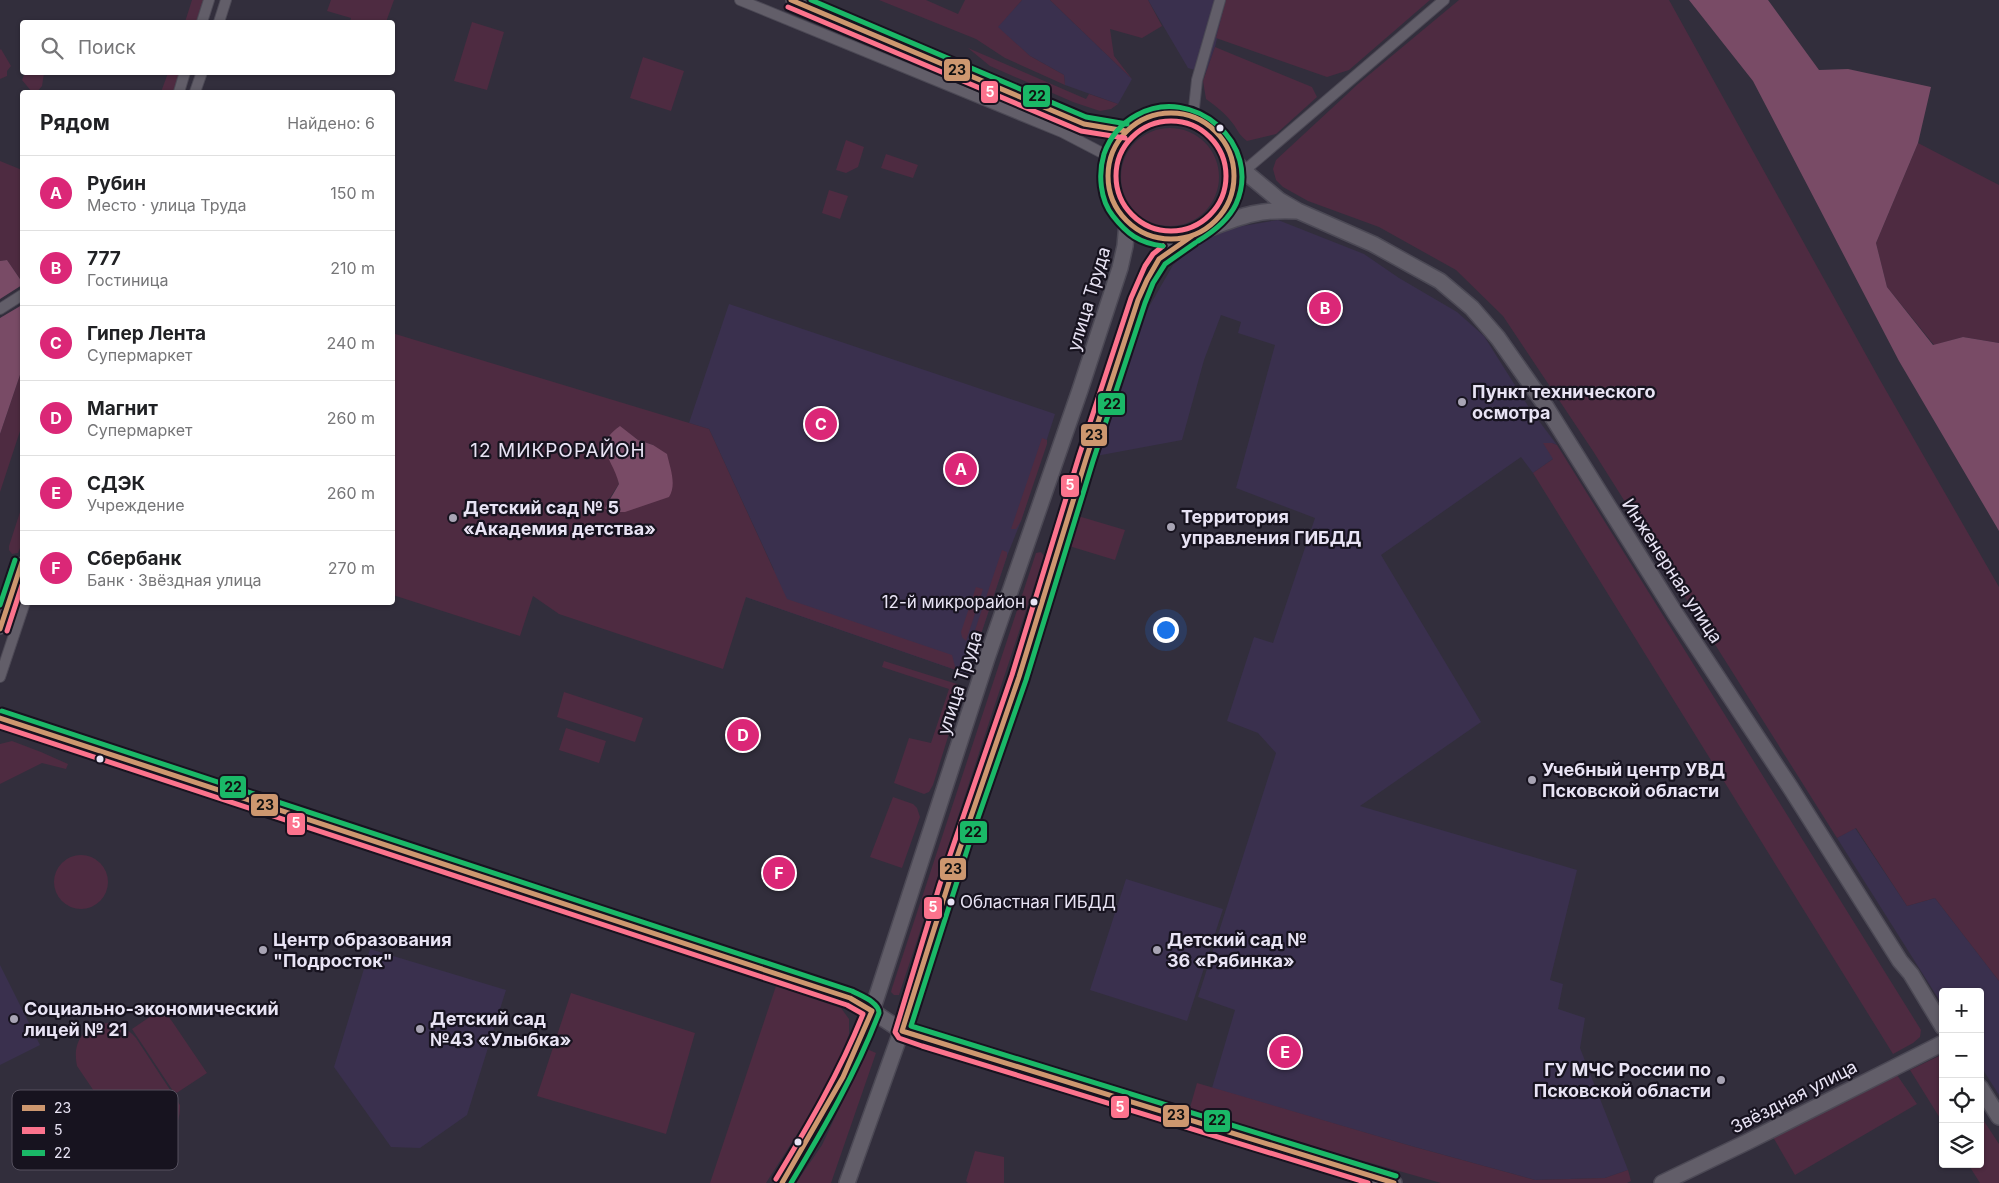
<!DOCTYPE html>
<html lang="ru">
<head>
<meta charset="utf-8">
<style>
  body { margin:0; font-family:Inter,sans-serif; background:#f2f2f2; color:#202124 }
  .controls { position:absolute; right:15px; bottom:15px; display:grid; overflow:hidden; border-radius:5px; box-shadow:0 1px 4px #0004 }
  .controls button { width:45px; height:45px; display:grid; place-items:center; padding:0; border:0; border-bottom:1px solid #e0e0e0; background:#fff; color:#202124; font:25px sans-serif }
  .you { position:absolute; left:1165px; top:629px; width:18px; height:18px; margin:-12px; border:4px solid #fff; border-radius:50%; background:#1a73e8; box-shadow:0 0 0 8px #1a73e833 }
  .badge { display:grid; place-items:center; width:32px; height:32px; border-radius:50%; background:#db2777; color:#fff; font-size:16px; font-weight:700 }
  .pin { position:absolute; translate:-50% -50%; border:2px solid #fff; box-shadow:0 1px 5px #0006 }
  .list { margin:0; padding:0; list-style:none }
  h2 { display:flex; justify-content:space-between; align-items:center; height:65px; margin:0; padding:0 20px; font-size:21px }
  h2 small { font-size:16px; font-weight:400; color:#757577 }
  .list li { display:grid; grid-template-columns:32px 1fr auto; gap:15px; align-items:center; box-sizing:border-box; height:75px; padding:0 20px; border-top:1px solid #e0e0e0 }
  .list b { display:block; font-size:19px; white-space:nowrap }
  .list p { margin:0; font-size:16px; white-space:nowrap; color:#757577 }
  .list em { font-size:16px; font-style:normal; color:#757577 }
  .icon { flex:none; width:28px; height:28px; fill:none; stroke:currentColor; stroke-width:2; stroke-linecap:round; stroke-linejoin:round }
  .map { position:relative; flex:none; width:1999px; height:1183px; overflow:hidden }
  .search { position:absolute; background:#fff; box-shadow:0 1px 4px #0004; left:20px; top:20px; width:375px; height:55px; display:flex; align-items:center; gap:12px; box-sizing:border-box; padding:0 18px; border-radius:5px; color:#757577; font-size:19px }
  .panel { position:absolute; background:#fff; box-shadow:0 1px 4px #0004; left:20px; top:90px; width:375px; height:515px; border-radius:5px }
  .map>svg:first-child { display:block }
  .built { fill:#3a304e }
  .green { fill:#4e2b41; fill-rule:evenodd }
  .forest { fill:#794b66 }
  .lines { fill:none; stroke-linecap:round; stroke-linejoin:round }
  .street-casing { stroke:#4c4955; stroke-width:12 }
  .secondary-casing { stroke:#4c4955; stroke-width:18 }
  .street { stroke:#625e69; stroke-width:10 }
  .secondary { stroke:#625e69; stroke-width:15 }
  .bus-1-casing { stroke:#17131f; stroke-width:9 }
  .bus-2-casing { stroke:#17131f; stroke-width:9 }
  .bus-3-casing { stroke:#17131f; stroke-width:9 }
  .bus-1 { stroke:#cd976f; stroke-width:5 }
  .bus-2 { stroke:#fc738d; stroke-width:5 }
  .bus-3 { stroke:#1ab867; stroke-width:5 }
  .bus-dot { fill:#e8e3f4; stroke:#17131f; stroke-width:2 }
  .poi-dot { fill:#a8a4b4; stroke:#17131f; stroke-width:2 }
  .labels { text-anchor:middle; stroke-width:4.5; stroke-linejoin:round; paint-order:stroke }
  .bus-label { font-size:17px; fill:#e8e3f4; stroke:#17131f; text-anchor:end }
  .street-label { font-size:18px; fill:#e8e3f4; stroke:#17131f }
  .poi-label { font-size:18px; font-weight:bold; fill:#e8e3f4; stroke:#17131f; text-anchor:start }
  .neighbourhood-label { font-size:19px; letter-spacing:1px; fill:#e8e3f4; stroke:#17131f }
  .key { fill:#17131f; stroke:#56515f; stroke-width:1 }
  .key-label { font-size:14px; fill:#e8e3f4 }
  .line-badge { stroke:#17131f; stroke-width:2 }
  .badge-label { font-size:14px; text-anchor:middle; font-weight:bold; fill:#fff }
  .pale-badge-label { font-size:14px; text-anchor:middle; font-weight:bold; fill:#111 }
</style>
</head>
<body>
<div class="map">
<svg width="1999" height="1183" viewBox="0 0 1999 1183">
  <rect width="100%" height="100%" fill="#322e3c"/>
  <!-- built -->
  <path class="built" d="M 1022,0 L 1050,0 L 1132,79 L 1118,104 L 1065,85 L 1064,75 L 1030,56 L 997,27 Z
    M 1148,0 L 1226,0 L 1215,47 L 1206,73 L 1188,68 Z
    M 1278,220 L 1364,254 L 1399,278 L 1457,312 L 1484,336 L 1530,409 L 1557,445 L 1552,443 L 1553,459 L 1533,473 L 1521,457 L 1381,555 L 1481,722 L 1360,806 L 1577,870 L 1550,980 L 1563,984 L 1558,1009 L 1585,1018 L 1580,1048 L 1628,1170 L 1605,1178 L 1535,1180 L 1411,1146 L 1212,1088 L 1235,1010 L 1198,997 L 1276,753 L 1258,733 L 1227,721 L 1254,637 L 1273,643 L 1315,518 L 1236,488 L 1275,345 L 1238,333 L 1241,322 L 1221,315 L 1204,360 L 1182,440 L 1096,456 L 1142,319 L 1173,265 L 1202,240 L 1225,229 Z
    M 729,304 L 1055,414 L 1021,521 L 1007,556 L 981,634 L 977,641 L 970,675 L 746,597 L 774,570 L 709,429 L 689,423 Z
    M 1855,828 L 1907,906 L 1935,898 L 1999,981 L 1999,1095 L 1980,1065 L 1980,992 L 1943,992 L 1943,1006 L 1837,838 Z
    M 1126,879 L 1223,909 L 1187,1021 L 1090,990 Z
    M 370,949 L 506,990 L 467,1115 L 420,1148 L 391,1147 L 334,1067 Z
    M 0,965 L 40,1045 L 0,1065 Z"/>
  <!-- green -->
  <path class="green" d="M 192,0 L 204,0 L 196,22 L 185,22 Z
    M 331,0 L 394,0 L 386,22 L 350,22 L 351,18 L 327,11 Z
    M 879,0 L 926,0 L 958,14 L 965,0 L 1022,0 L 998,27 L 1030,56 L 1064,75 L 1065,85 L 1005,58 L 976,39 Z
    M 1050,0 L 1148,0 L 1162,26 L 1142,38 L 1110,29 L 1114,56 L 1132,79 Z
    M 1226,0 L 1430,0 L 1349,70 L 1327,77 L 1216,38 Z
    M 1459,0 L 1669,0 L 1880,380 L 1999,587 L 1999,981 L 1935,898 L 1907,906 L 1856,828 L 1837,838 L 1593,451 L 1503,316 L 1456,270 L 1379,227 L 1308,201 L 1283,187 L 1276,180 L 1273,169 L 1276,160 L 1358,84 Z
    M 472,22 L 504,32 L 487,90 L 454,81 Z
    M 1215,47 L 1312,87 L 1317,97 L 1276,134 L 1247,141 C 1240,136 1238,131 1234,125 C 1226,114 1216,106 1206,99 L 1203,81 Z
    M 968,48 L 1086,99 L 1089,94 L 1118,104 L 1111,109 L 1100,111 L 1073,102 L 990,66 Z
    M 1,49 L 11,66 L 7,71 L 7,76 L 0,79 L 0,50 Z
    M 643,57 L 684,71 L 671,111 L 630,98 Z
    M 25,73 L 44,73 L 42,86 L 37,92 L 32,92 L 22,80 Z
    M 168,73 L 180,73 L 173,92 L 161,92 Z
    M1121 177a49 49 0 1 1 98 0a49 49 0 1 1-98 0Z
    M 846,140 L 864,147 L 858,167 L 846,173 L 836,170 Z
    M 1918,143 L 1999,185 L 1999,343 L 1963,337 L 1934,345 L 1887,287 L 1876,243 Z
    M 886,154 L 918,165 L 913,178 L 881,168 Z
    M 0,161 L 22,170 L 22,282 L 7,260 L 0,261 Z
    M 829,190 L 848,196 L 840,219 L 822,213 Z
    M 392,333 L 709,429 L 787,599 L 952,655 L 956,670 L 746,597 L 723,669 L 559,614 L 533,596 L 520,636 L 393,595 ZM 620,427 L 638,440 L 653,445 L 607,502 L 619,484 L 617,473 Z
    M 22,369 L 22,425 L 0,492 L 0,434 Z
    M 1042,438 L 1047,440 L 1047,444 L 1021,521 L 1016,529 L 1011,529 Z
    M 1543,443 L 1552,443 L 1557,445 L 1921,1030 L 1920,1037 L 1913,1043 L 1893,1054 L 1533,473 L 1553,459 Z
    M 22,506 L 22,543 L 18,553 L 12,554 L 9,550 L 9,546 Z
    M 1078,516 L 1125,530 L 1115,560 L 1069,546 Z
    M 1002,550 L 1007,552 L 1007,556 L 981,634 L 977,641 L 971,642 Z
    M 1041,552 L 1044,556 L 899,995 L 894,995 L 891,992 L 892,988 L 1036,553 Z
    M 976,587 L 983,589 L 966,641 L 962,637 L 961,632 Z
    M 884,661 L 957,684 L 961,690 L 961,695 L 933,785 L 929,792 L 924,794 L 894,783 L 909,738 L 931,743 L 949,689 L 882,667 Z
    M 564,692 L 643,718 L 635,742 L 557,717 Z
    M 566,728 L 606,741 L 599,763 L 559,750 Z
    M 12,741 L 41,752 L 68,764 L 66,769 L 42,763 L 0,784 L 0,744 Z
    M 893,797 L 913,804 L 917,808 L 920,817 L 902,868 L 870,857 Z
    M54 882a27 27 0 1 1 54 0a27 27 0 1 1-54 0Z
    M 776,986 L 841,1008 L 849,1019 L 849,1034 L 831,1081 L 766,1183 L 710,1183 Z
    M 571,993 L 695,1033 L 666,1134 L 537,1096 Z
    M 163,1008 L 207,1073 L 175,1094 L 132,1029 Z
    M 107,1023 C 120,1025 127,1028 136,1038 L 180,1105 C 181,1141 147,1157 121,1131 L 77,1066 C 72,1042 83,1027 107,1023 Z
    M 867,1049 L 876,1053 L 831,1183 L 796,1183 L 822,1145 Z
    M 1941,1055 L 1943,1058 L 1943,1123 L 1910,1070 Z
    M 1897,1075 L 1917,1104 L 1795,1175 L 1773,1137 Z
    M 1197,1083 L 1411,1146 L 1535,1180 L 1605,1178 L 1628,1170 L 1631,1181 L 1627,1183 L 1441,1183 L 1189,1111 Z
    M 1980,1115 L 1999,1144 L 1999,1183 L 1980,1183 L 1968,1164 L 1980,1164 Z
    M 975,1151 L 1004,1157 L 1004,1183 L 968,1183 L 966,1181 Z"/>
  <!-- forest -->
  <path class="forest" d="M 1689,0 L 1768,0 L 1819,70 L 1848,69 L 1931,87 L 1918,143 L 1876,243 L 1887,287 L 1933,345 L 1963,337 L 1999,343 L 1999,531 L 1899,361 L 1753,81 Z
    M 7,260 L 22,282 L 22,285 L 0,299 L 0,261 Z
    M 22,305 L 22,369 L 0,434 L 0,318 Z
    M 620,426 L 638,440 L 653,445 L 667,454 C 670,468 677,484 669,497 L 625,512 L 608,512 L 605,508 L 619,484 C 614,460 591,446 620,426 Z"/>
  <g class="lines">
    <defs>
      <path id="street" d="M 740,0 L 1062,132 L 1110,157
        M 791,0 L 974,76 L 1084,124 L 1126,131
        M 202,22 L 209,0
        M 219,22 L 226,0
        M 179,92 L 185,72
        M 195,92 L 202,72
        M 1193,117 L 1197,80 L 1220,0
        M 1244,171 L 1444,0
        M 0,309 L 22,295
        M 0,629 L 22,562
        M 0,677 L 25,602
        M 0,718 L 850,998 L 872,1011"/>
      <path id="secondary" d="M 1231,158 L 1244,171 L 1279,200 L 1298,211 L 1373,244 L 1440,281 L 1472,308 L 1498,338 L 1543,402 L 1675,613 L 1790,787 L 1900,961 L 1911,974 L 1943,1027
        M 1210,228 C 1244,215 1260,209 1297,211
        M 872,1011 L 902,1031 L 924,1039 L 1394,1183
        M 1980,1087 L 1999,1117
        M 782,1183 C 816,1128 850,1071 872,1011 L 987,658 L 1080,390 L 1120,268 L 1125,246 L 1127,223
        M 847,1183 C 865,1132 884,1080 902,1029 C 924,967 942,903 963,840 C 984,777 1008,715 1027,651 C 1056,559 1082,465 1114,373 C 1120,353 1128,333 1135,313 C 1141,296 1147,276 1157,261 C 1161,255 1168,252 1174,248 C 1202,230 1235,214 1233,176 C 1232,133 1189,102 1149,117 C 1090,139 1096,226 1157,239 C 1169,241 1181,239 1193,236
        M 1662,1183 L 1747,1142 L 1943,1043"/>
    </defs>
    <!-- street casing -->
    <use href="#street" class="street-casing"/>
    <!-- secondary casing -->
    <use href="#secondary" class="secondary-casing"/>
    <!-- street -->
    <use href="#street" class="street"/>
    <!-- secondary -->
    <use href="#secondary" class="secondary"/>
    <defs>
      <path id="bus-1" d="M 791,0 L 1084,124 L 1126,131
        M1108 176a63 63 0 1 1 126 0a63 63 0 1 1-126 0Z
        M 1192,236 L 1159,259 L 1147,280 L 1138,300 L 1086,459 L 1019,677 L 955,863 L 902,1031 L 1394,1183
        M 0,629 L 22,562
        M 0,718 L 850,998 L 872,1011 L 843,1077 L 782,1183"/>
      <path id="bus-2" d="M 788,7 L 1081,131 L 1125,138
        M1116 176a55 55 0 1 1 110 0a55 55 0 1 1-110 0Z
        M 1163,246 L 1153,254 L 1145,266 L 1131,298 L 1079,456 L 1012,675 L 940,884 L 895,1032 L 899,1038 L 922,1046 L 1368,1183
        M 7,631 L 22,585
        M 0,726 L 847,1005 L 863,1014 C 840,1072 808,1126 776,1179"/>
      <path id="bus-3" d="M 811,0 L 1086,117 L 1127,124
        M 1195,243 L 1165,264 L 1153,283 L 1145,303 L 1093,461 L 1026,680 L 970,841 L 911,1026 L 1396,1176
        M 1163,246 C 1139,243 1127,234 1113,216 C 1100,200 1098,174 1104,154 C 1110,137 1120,124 1137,115 C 1193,84 1263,144 1236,204 C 1228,221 1213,232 1198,241
        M 0,605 L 15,560
        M 2,711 L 852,991 C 861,996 879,1002 879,1013 C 856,1073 824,1128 791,1183"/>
    </defs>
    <!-- bus-1 casing -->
    <use href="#bus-1" class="bus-1-casing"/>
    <!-- bus-2 casing -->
    <use href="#bus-2" class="bus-2-casing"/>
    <!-- bus-3 casing -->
    <use href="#bus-3" class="bus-3-casing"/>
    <!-- bus-1 -->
    <use href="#bus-1" class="bus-1"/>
    <!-- bus-2 -->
    <use href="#bus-2" class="bus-2"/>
    <!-- bus-3 -->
    <use href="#bus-3" class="bus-3"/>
  </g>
  <!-- markers -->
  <g class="bus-dot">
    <circle cx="1220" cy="128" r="4.5"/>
    <circle cx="1034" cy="602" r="4.5"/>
    <circle cx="100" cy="759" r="4.5"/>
    <circle cx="951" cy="902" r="4.5"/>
    <circle cx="798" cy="1142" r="4.5"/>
  </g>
  <g class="poi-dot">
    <circle cx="1462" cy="402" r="5"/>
    <circle cx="453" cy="518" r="5"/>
    <circle cx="1171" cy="527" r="5"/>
    <circle cx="1532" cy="780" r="5"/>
    <circle cx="263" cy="950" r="5"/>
    <circle cx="1157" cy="950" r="5"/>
    <circle cx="14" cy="1019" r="5"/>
    <circle cx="420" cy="1029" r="5"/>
    <circle cx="1721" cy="1080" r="5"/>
  </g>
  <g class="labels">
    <!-- bus labels -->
    <g class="bus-label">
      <text x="1025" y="608">12-й микрорайон</text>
      <text x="960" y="908" text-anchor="start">Областная ГИБДД</text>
    </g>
    <!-- street labels -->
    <g class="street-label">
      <text transform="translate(1089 299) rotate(-73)" y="6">улица Труда</text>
      <text transform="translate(1672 571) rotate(57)" y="6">Инженерная улица</text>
      <text transform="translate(960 683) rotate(-72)" y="6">улица Труда</text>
      <text transform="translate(1794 1097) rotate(-27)" y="6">Звёздная улица</text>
    </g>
    <!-- poi labels -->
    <g class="poi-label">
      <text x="1472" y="398">Пункт технического<tspan x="1472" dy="21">осмотра</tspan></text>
      <text x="463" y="514">Детский сад № 5<tspan x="463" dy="21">«Академия детства»</tspan></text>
      <text x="1181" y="523">Территория<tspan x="1181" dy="21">управления ГИБДД</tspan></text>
      <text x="1542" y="776">Учебный центр УВД<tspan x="1542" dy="21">Псковской области</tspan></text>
      <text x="273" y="946">Центр образования<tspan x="273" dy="21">"Подросток"</tspan></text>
      <text x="1167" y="946">Детский сад №<tspan x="1167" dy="21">36 «Рябинка»</tspan></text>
      <text x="24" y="1015">Социально-экономический<tspan x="24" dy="21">лицей № 21</tspan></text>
      <text x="430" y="1025">Детский сад<tspan x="430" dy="21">№43 «Улыбка»</tspan></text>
      <text x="1711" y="1076" text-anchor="end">ГУ МЧС России по<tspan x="1711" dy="21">Псковской области</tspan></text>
    </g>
    <!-- neighbourhood labels -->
    <g class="neighbourhood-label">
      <text x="558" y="457">12 МИКРОРАЙОН</text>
    </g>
  </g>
  <!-- legend -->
  <rect x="12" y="1090" width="166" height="80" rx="8" class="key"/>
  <rect x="22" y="1105" width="23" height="6" fill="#cd976f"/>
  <rect x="22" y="1127" width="23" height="7" fill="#fc738d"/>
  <rect x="22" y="1150" width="23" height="6" fill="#1ab867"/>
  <g class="key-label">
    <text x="54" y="1113">23</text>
    <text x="54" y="1135">5</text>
    <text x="54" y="1158">22</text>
  </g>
  <g class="line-badge">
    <rect x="943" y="58" width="28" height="24" rx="5" fill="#cd976f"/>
    <rect x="980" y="80" width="19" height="24" rx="5" fill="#fc738d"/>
    <rect x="1022" y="84" width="29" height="24" rx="5" fill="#1ab867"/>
    <rect x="1097" y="392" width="29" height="24" rx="5" fill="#1ab867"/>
    <rect x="1080" y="423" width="28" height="24" rx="5" fill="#cd976f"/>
    <rect x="1060" y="474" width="20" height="24" rx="5" fill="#fc738d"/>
    <rect x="219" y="775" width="28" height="24" rx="5" fill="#1ab867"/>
    <rect x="250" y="793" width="29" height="24" rx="5" fill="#cd976f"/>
    <rect x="286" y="812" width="20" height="24" rx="5" fill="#fc738d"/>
    <rect x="959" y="820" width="29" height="24" rx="5" fill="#1ab867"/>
    <rect x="939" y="857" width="28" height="24" rx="5" fill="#cd976f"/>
    <rect x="923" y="896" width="20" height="24" rx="5" fill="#fc738d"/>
    <rect x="1110" y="1095" width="20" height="24" rx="5" fill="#fc738d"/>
    <rect x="1162" y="1104" width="28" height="24" rx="5" fill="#cd976f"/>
    <rect x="1203" y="1109" width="28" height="24" rx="5" fill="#1ab867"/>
  </g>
  <g class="badge-label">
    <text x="990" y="97">5</text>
    <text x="1070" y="490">5</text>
    <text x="296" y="828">5</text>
    <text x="933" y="912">5</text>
    <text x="1120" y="1112">5</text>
  </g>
  <g class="pale-badge-label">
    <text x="957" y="75">23</text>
    <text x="1037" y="101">22</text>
    <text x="1112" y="409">22</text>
    <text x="1094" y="440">23</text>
    <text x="233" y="792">22</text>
    <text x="265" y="810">23</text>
    <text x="973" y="837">22</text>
    <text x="953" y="874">23</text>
    <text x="1176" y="1120">23</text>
    <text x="1217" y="1125">22</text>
  </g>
</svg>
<div class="controls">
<button>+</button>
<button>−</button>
<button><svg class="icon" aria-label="locate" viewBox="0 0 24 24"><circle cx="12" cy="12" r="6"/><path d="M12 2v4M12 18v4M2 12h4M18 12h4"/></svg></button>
<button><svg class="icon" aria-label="layers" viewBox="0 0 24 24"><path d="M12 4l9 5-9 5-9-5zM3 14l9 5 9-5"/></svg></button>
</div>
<div class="you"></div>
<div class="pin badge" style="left:961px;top:469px">A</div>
<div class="pin badge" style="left:1325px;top:308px">B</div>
<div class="pin badge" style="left:821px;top:424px">C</div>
<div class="pin badge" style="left:743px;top:735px">D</div>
<div class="pin badge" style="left:1285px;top:1052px">E</div>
<div class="pin badge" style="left:779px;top:873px">F</div>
<div class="search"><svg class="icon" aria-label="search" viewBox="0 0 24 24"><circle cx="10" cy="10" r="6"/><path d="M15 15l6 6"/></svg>Поиск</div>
<section class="panel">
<h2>Рядом<small>Найдено: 6</small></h2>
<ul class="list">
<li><span class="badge">A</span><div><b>Рубин</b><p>Место · улица Труда</p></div><em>150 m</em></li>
<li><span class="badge">B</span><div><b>777</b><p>Гостиница</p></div><em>210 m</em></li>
<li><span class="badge">C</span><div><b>Гипер Лента</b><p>Супермаркет</p></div><em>240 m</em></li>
<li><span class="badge">D</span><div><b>Магнит</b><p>Супермаркет</p></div><em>260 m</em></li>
<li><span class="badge">E</span><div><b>СДЭК</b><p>Учреждение</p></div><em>260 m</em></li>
<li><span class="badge">F</span><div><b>Сбербанк</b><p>Банк · Звёздная улица</p></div><em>270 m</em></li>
</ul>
</section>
</div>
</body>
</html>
